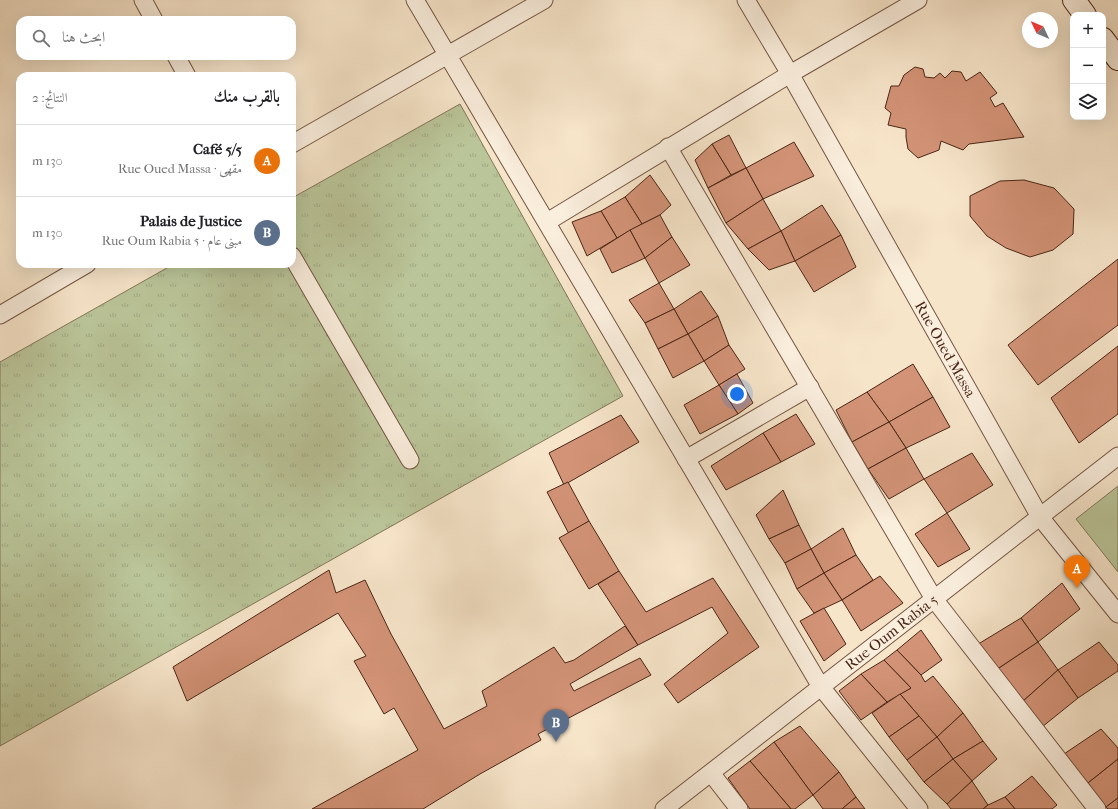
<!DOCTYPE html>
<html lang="ar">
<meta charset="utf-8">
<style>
:root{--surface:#fff;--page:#f6f6f6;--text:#202124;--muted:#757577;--line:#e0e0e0;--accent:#8f2418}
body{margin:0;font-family:"IM FELL French Canon",Amiri,serif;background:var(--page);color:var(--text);direction:rtl}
.controls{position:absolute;right:12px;top:12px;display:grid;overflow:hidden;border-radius:8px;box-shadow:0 4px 16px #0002}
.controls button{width:36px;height:36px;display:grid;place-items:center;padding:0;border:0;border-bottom:1px solid var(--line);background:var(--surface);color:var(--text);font:20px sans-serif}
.compass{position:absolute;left:1022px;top:12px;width:36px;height:36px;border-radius:50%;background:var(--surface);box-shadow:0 4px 16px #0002;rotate:314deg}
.you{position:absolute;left:737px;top:394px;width:14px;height:14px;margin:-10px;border:3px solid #fff;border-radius:50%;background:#1a73e8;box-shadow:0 0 0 6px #1a73e833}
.badge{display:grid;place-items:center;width:26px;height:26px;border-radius:50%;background:var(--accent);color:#fff;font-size:13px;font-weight:700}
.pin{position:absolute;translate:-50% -33px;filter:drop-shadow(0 1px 2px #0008)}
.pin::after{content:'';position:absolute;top:21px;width:14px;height:12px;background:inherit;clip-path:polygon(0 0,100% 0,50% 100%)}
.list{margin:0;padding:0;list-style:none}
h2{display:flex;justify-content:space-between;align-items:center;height:52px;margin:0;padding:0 16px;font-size:17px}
h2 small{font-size:13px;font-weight:400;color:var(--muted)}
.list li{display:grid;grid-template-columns:26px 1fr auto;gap:12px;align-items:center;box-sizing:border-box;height:72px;padding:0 16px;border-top:1px solid var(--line)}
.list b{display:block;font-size:15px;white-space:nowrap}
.list p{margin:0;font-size:13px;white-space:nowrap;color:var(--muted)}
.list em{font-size:13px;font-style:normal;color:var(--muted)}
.icon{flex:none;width:22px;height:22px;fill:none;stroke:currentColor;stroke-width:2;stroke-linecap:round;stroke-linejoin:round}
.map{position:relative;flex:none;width:1118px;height:809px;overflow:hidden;direction:ltr}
.search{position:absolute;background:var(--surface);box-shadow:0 4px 16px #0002;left:16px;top:16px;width:280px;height:44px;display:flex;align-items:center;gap:10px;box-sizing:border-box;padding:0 14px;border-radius:12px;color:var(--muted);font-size:15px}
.panel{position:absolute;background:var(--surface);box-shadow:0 4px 16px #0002;left:16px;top:72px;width:280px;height:196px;border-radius:12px;direction:rtl}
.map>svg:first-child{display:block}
.grass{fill:url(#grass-tufts);stroke:#827658}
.pitch{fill:#bac599;stroke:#827658}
.building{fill:#d39377;stroke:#4a2616}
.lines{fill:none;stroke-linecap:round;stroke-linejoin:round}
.street-casing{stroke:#755643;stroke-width:19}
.secondary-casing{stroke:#4a2616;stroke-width:24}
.street{stroke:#faeedd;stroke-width:17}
.secondary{stroke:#faeedd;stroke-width:22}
.labels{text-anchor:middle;stroke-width:3;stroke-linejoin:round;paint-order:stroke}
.street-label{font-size:15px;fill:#4a2616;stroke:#faeedd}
</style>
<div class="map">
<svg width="1118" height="809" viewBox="0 0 1118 809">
<defs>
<pattern id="grass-tufts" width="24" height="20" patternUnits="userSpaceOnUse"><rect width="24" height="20" fill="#bac599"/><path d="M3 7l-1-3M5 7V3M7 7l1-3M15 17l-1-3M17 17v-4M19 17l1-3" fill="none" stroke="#a1a983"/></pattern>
</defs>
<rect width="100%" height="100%" fill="#f7e5ca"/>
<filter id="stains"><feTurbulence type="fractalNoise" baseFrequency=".005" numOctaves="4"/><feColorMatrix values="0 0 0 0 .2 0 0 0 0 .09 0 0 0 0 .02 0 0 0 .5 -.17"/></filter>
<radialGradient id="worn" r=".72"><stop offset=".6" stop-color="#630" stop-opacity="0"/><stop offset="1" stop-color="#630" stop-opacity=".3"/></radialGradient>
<path class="grass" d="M460,104l163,292 -623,350v-384l174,-98h118v-66z"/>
<path class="pitch" d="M1118,486v86l-42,-53z"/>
<g class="building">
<path d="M915,67l8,2 2,8 9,1 6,-5 5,5 7,-7 9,1 5,9 14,-9 17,21 -7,5 5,9 8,-4 21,34 -55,7 -6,6 -22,-9 -2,9 -21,8 -10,-9 -2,-12v-8l-18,-4 3,-12 -6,-5 6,-22h8l5,-11z"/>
<path d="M729,135l17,33 -15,7 -19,-31z"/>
<path d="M794,142l20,34 -51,23 -17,-31z"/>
<path d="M712,144l19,31 -23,13 -13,-28z"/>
<path d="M746,168l17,31 -37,24 -18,-35z"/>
<path d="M650,175l21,30 -11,10 -18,9 -17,-27z"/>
<path d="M1024,180l30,8 20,21 -1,25 -20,16 -23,7 -24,-9 -19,-12 -17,-20v-20l30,-15z"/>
<path d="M625,197l17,27 -25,14 -16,-27z"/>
<path d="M763,199l18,32 -33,18 -22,-26z"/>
<path d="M822,205l19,30 -46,26 -14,-30z"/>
<path d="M601,211l16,27 -30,18 -15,-34z"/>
<path d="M660,215l12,22 -27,21 -15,-28z"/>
<path d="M630,230l15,28 -33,15 -12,-24z"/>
<path d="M781,231l14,30 -26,9 -21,-21z"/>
<path d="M841,235l15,32 -42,25 -19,-31z"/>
<path d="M672,237l18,28 -31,18 -14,-25z"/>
<path d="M1118,259v66l-80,60 -30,-40z"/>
<path d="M659,283l15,26 -29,14 -16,-23z"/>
<path d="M701,291l17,25 -30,18 -14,-25z"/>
<path d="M674,309l14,25 -30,15 -13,-26z"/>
<path d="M718,316l11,29 -25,16 -16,-27z"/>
<path d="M688,334l16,27 -31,17 -15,-29z"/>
<path d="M729,345l16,24 -26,16 -15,-24z"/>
<path d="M1118,346v68l-39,29 -28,-45z"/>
<path d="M913,364l20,33 -44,25 -22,-30z"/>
<path d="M737,374l16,29 -15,11 -19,-29z"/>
<path d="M719,385l19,29 -38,20 -16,-29z"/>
<path d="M867,392l22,30 -37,20 -16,-32z"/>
<path d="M933,397l17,30 -44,21 -17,-26z"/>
<path d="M796,414l19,30 -34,18 -18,-29z"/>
<path d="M621,415l18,27 -75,43 -15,-32z"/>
<path d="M889,422l17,26 -38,21 -16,-27z"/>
<path d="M763,433l18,29 -55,28 -15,-24z"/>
<path d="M906,448l18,31 -35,20 -21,-30z"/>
<path d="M972,453l21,32 -46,28 -23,-34z"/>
<path d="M568,482l21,39 -20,13 -22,-42z"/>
<path d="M783,490l16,35 -30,14 -13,-24z"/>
<path d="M947,513l23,36 -32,18 -23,-33z"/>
<path d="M589,521l30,50 -30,18 -30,-51z"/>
<path d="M799,525l12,24 -26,14 -16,-24z"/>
<path d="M843,528l13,27 -32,18 -13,-24z"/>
<path d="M811,549l13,24 -27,16 -12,-26z"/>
<path d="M856,555l17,25 -31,20 -18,-27z"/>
<path d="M329,570l7,23 29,-13 26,54 53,95 43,-23 -5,-15 72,-44 11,16 9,-3 51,-34 13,19 -68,39 4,7 66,-33 11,17 -113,59 3,6 -61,34 -57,35h-111l106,-59 -24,-42 -10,6 -30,-53 12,-5 -28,-43 -151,88 -14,-34z"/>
<path d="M619,571l27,41 67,-34 46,69 -81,56 -14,-19 64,-51 -16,-26 -74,38 -40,-61z"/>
<path d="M824,573l18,27 -28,13 -17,-24z"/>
<path d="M880,576l23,27 -42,28 -19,-31z"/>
<path d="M1062,583l18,26 -42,33 -17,-24z"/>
<path d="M824,608l22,36 -22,17 -24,-40z"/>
<path d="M1021,618l17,24 -42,28 -21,-24z"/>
<path d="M921,630l21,30 -21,15 -24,-25z"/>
<path d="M1038,642l20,28 -36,32 -26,-32z"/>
<path d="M1099,642l19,23v6l-40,27 -20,-28z"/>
<path d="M897,650l24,25 4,7 8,-6 30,37 -26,24 -37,-43 11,-6 -27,-28z"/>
<path d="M884,660l27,28 -24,14 -26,-28z"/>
<path d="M1058,670l20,28 -36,29 -20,-25z"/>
<path d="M861,674l26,28 -26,18 -22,-29z"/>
<path d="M900,694l19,22 -30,21 -17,-24z"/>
<path d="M963,713l20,28 -30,18 -16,-22z"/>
<path d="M919,716l18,21 -30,23 -18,-23z"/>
<path d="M800,726l39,46 -26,23 -39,-53z"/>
<path d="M1101,729l17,19v11l-30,24 -24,-29z"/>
<path d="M937,737l16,22 -29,23 -17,-22z"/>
<path d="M983,741l14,18 -25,22 -19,-22z"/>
<path d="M774,742l39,53 -18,14h-4l-41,-48z"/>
<path d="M953,759l19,22 -25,23 -23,-22z"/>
<path d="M1118,759v39l-12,9 -18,-24z"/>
<path d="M750,761l41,48h-41l-22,-31z"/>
<path d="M839,772l17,25 -14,12h-19l-10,-14z"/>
<path d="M1032,776l25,29 -5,4h-37l-10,-12z"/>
<path d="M972,781l16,24 -5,4h-32l-4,-5z"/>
<path d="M856,797l9,12h-23z"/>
<path d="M1005,797l10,12h-32l5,-4z"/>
<path d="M1118,798v11h-10l-2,-2z"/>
</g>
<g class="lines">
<g class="street-casing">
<g id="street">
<path d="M143,0l11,20"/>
<path d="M415,0l406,687 98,122"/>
<path id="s1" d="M746,0l44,74 250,443 78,97"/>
<path d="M176,56l11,20"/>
<path d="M292,144l252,-144"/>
<path d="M668,147l266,452 163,210"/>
<path d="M547,222l243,-148 128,-74"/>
<path d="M292,256l118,204"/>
<path d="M0,315l87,-51"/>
<path d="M686,459l124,-72"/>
<path d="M711,773l28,36"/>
<path id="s2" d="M664,809l454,-353"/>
</g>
</g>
<g class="secondary-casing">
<g id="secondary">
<path d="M1074,0l11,15"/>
<path d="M1103,39l15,20"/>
</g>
</g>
<use href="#street" class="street"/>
<use href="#secondary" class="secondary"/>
</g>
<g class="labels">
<g class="street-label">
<text dy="5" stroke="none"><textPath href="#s1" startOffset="402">Rue Oued Massa</textPath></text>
<text dy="5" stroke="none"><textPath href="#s2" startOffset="288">Rue Oum Rabia 5</textPath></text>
</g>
</g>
<rect width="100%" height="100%" filter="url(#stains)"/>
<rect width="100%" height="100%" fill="url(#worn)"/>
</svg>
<div class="controls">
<button>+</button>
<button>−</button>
<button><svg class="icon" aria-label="layers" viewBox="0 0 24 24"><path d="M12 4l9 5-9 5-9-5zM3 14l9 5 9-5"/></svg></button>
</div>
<svg class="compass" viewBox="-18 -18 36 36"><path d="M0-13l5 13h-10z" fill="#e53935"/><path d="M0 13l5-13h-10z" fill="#757577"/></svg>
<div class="you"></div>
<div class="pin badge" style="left:1077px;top:588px;background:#e8710a">A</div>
<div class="pin badge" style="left:556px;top:742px;background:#5c6f8a">B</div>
<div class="search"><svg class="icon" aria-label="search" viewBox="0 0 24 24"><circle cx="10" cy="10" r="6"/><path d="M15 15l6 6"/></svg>ابحث هنا</div>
<section class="panel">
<h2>بالقرب منك<small>النتائج: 2</small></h2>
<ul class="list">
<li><span class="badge" style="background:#e8710a">A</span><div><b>Café 5/5</b><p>مقهى · Rue Oued Massa</p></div><em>130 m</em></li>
<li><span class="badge" style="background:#5c6f8a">B</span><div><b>Palais de Justice</b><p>مبنى عام · Rue Oum Rabia 5</p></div><em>130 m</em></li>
</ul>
</section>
</div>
